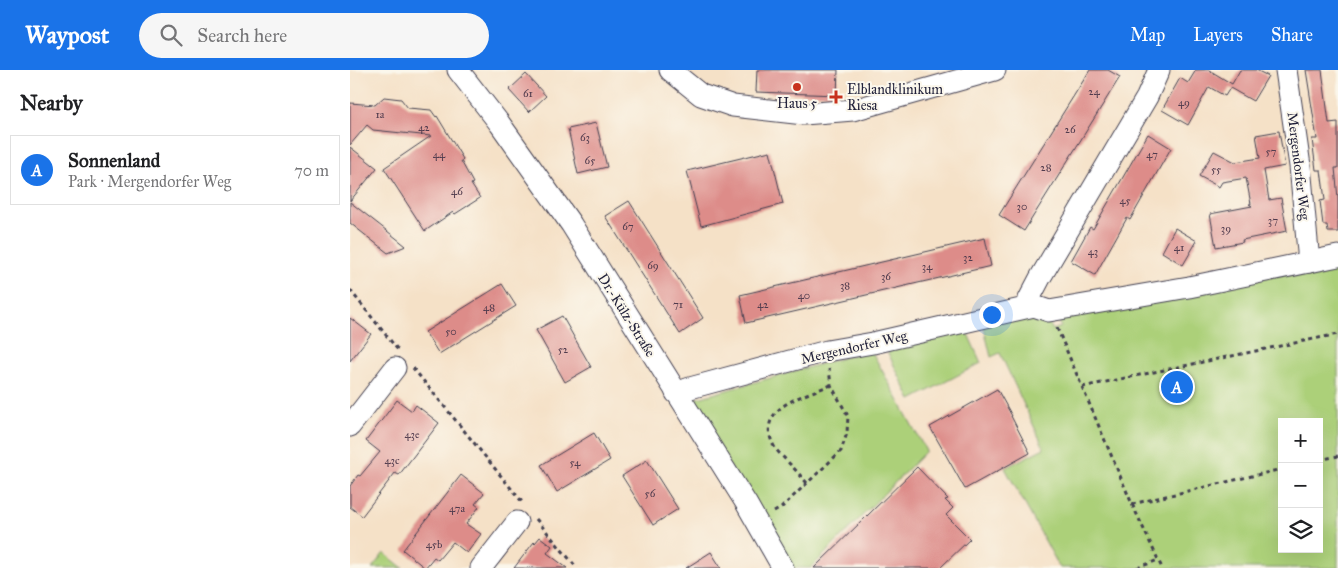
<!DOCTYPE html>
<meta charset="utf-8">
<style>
:root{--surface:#fff;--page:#f6f6f6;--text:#202124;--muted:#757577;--line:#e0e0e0;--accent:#1a73e8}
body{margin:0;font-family:"IM FELL Great Primer",serif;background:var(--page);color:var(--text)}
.controls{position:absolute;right:15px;bottom:15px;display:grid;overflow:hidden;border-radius:0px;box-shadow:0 5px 20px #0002}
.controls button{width:45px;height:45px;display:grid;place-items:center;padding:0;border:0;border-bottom:1px solid var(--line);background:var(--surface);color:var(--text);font:25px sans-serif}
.you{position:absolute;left:641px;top:244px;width:18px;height:18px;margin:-12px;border:4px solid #fff;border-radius:50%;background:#1a73e8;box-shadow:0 0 0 8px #1a73e833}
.badge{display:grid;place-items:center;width:32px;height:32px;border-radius:50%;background:var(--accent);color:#fff;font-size:16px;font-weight:700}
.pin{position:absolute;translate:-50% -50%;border:2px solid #fff;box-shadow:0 1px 5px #0006}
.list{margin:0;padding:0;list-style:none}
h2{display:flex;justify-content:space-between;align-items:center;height:65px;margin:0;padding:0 20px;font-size:21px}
h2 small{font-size:16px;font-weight:400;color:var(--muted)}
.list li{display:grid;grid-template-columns:32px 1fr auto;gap:15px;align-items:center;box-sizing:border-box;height:70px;margin:0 10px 10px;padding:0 10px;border:1px solid var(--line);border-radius:0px}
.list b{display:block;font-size:19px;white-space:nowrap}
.list p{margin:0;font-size:16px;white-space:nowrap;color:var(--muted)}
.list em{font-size:16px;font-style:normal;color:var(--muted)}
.icon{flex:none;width:28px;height:28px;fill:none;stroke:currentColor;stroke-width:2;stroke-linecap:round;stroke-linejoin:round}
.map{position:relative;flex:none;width:988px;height:498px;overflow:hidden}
header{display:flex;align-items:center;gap:30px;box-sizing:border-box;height:70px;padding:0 25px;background:var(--accent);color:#fff}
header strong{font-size:24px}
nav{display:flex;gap:28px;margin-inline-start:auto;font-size:18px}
.search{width:350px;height:45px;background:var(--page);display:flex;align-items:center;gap:12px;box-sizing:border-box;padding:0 18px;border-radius:28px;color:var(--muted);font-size:19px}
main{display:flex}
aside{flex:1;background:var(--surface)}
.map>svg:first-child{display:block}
.green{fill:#acd079;stroke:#67795a;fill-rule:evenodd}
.building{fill:#dd8c89}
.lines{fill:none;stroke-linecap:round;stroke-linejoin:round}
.minor-casing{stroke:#423f50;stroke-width:23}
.path{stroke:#423f50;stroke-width:3;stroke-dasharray:4 4;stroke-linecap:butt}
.minor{stroke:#fff;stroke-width:21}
.poi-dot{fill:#c8321e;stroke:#fbf7ec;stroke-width:2}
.labels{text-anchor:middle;stroke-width:4;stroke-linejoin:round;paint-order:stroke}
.number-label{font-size:11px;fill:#513c4e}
.poi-label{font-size:14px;fill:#22223b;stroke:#fbf7ec;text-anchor:start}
.street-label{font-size:14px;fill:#22223b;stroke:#fbf7ec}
</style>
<header>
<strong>Waypost</strong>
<div class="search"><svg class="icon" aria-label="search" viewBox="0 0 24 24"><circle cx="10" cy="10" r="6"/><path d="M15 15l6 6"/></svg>Search here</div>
<nav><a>Map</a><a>Layers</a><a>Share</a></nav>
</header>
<main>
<aside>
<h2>Nearby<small></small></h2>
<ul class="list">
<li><span class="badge">A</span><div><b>Sonnenland</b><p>Park · Mergendorfer Weg</p></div><em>70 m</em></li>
</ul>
</aside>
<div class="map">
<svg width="988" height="498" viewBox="0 0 988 498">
<rect width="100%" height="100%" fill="#fbf7ec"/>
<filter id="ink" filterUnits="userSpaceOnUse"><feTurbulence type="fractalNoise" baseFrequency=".02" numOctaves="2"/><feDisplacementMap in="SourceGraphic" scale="10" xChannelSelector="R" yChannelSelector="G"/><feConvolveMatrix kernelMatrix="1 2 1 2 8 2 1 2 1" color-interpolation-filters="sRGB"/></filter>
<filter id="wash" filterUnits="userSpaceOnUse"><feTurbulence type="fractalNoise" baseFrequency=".0096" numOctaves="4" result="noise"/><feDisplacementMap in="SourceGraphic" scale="20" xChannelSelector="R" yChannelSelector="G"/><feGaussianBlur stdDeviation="1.12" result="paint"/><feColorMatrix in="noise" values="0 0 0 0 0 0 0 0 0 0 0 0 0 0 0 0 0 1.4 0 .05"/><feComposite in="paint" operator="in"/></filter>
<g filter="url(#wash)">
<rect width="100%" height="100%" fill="#f5e1c7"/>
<g class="green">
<path d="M988,193v305h-278l-55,-100 39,-20 -44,-95 -9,4 -8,-33 42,-9 21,3 7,12 8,-3 -3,-9zM932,352h37v127h-37z"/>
<path d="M610,260l8,4 13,29 -70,37 -23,-47 4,-8z"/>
<path d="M521,280l55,101 -115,117h-22l-98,-168z"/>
<path d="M34,483l19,15h-31z"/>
</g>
<g id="blocks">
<g class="building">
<path d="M407,0h81l-1,25 -81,-3z"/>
<path d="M740,0h18l12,7 -96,154 -25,-16z"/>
<path d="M846,0h13l23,14 8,-14h16l12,6 -15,25 -23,-13 -5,8 -16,-9 -21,38 -26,-15 18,-32 8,5z"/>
<path d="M956,0h16l7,53 9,-1v46h-3l3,30v34h-10l-1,-7h-4l-3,-24 5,-1 -4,-30h-5l-4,-31h5z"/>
<path d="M176,4l20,22 -17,16 -20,-22z"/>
<path d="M34,27l17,2 7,9 23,2 5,7 1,-1 26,43 -2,2 12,22 -2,1 9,14 -25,16 -2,-2 -28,19 -41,-63 47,-32 -58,-6 -6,-5 -17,20v-42l25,2z"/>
<path d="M246,53l11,44 -29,7 -10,-45z"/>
<path d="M929,61l6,35 -21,4 5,30 12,-2 6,33 -45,9 1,2 -27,5 -6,-33 42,-8 -3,-2h2l-5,-26 -24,4 -3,5 -20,-11 15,-25 21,11 25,-4 -4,-23z"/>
<path d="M798,64l23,14 -41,72 -3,-2 -32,57 -24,-14 19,-34 3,2z"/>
<path d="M0,77l27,21 -27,33z"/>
<path d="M420,81l13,53 -82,22 -14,-55z"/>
<path d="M279,131l74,117 -23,16 -75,-118z"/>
<path d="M0,132l46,36 10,8 -18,7 -38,-30z"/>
<path d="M825,158l22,13 -14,24 -21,-13z"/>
<path d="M635,168l6,28 -245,57 -6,-28z"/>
<path d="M152,214l14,22 -77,48 -14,-22z"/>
<path d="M212,246l29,51 -26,15 -29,-52z"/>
<path d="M0,248l21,16 -21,27z"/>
<path d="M647,319l15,27h-1l19,37 -65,36 -35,-62z"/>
<path d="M47,330l15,11 4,-6 23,18 -40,52 -4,-2 -33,43 -12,-9v-21l8,-11 2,1 20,-24 -14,-11z"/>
<path d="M244,363l16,27 -53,32 -16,-27z"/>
<path d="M297,390l31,49 -25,16 -31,-49z"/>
<path d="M567,397l31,32 -3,1 8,8 -7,7 24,24 -30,29h-126z"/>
<path d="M111,405l23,18 -9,11 4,3 -13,17 15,10 -14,19 -14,-11 -15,18 -4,-3 -9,11 -22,-18z"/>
<path d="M190,467l12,9 -5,7 20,15h-53l20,-26 1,1z"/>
<path d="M361,482l10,16h-35z"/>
</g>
</g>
</g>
<g filter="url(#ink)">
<use href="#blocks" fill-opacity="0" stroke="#423f50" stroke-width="1"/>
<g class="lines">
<g class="minor-casing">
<g id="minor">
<path d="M108,0l42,54 71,100 175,279 37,65"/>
<path d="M320,0l31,25 32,11 71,8 49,-4 142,-40"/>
<path d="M936,0l14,96 9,96"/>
<path d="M684,236l-5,-7 11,-21 107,-181 12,-27"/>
<path d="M326,323l14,-5 137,-37 46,-8 161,-37 15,5 140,-24 149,-31"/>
<path d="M0,356l45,-58"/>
<path d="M131,498l36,-46"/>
</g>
</g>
<g class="path">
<path d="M0,220l48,60"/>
<path d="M707,258l75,176 30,64"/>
<path d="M63,298l110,135"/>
<path d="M732,317l256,-53"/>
<path d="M969,390l19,-4"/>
<path d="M457,413c-7,-8 -14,-16 -21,-23 -4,-4 -8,-8 -11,-12 -23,-40 28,-52 56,-63"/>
<path d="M782,434l150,-35"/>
<path d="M424,442l7,-4 60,-57 6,-18 1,-17 -17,-31 -2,-16"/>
<path d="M186,449l41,49"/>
<path d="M787,498l21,-8"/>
</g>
<use href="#minor" class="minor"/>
</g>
</g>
<g class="poi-dot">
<circle cx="447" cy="17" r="5"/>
<path d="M483.5 19.5h5v5h5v5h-5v5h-5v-5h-5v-5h5z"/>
</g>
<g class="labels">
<g class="number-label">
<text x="744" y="25">24</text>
<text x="178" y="27">61</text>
<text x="834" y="36">49</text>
<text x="30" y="48">1a</text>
<text x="74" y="61">42</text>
<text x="720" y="63">26</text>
<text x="235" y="71">63</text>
<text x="921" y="85">57</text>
<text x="89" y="88">44</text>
<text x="802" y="88">47</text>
<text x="240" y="94">65</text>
<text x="696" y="101">28</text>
<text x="866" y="103">55</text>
<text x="107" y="125">46</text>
<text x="775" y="134">45</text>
<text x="672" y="140">30</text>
<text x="923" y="154">37</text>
<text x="278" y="160">67</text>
<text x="876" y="162">39</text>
<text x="829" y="181">41</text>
<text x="743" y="185">43</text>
<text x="618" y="191">32</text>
<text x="303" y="199">69</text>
<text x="577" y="200">34</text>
<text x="536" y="210">36</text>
<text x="495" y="219">38</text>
<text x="454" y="229">40</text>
<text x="328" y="238">71</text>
<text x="413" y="238">42</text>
<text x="139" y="241">48</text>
<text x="101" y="265">50</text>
<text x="213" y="283">52</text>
<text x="62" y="368">43e</text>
<text x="42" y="394">43c</text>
<text x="225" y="396">54</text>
<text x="300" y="427">56</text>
<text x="107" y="442">47a</text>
<text x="84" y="478">45b</text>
</g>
<g class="poi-label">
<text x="497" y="24">Elblandklinikum<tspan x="497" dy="16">Riesa</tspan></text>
<text x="447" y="38" text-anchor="middle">Haus 5</text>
</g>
<g class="street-label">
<text transform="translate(949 96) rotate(83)" y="5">Mergendorfer Weg</text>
<text transform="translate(277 245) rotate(58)" y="5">Dr.-Külz-Straße</text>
<text transform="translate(504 277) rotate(-13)" y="5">Mergendorfer Weg</text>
</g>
</g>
</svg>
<div class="controls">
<button>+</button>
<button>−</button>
<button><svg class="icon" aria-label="layers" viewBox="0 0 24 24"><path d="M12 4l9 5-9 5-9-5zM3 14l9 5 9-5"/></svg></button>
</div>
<div class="you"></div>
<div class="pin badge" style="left:827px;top:317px">A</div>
</div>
</main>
